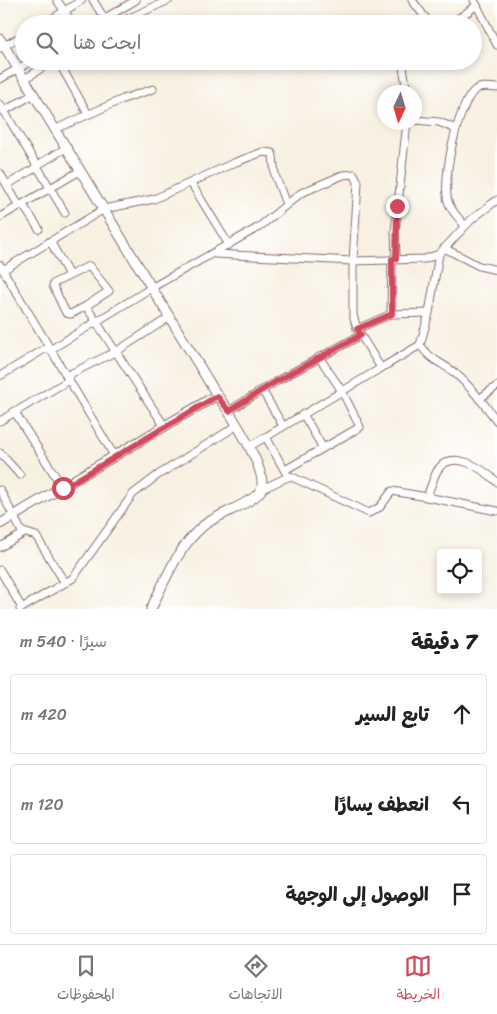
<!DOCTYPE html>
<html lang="ar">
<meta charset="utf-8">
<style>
:root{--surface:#fff;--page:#f2f2f2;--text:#222;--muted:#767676;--line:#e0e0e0;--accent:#d1495b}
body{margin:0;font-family:Sriracha,"Playpen Sans Arabic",sans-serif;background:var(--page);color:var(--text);direction:rtl}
.controls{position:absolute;right:15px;bottom:15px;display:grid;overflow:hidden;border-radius:5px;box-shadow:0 2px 8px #0003}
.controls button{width:45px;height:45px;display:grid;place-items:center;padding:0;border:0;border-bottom:1px solid var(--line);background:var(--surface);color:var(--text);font:25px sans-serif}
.compass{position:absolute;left:377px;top:85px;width:45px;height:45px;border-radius:50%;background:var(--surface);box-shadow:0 2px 8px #0003;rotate:184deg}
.stop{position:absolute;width:15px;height:15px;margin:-11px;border:4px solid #d1495b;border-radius:50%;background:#fff}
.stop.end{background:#d1495b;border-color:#fff;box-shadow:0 1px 5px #0008}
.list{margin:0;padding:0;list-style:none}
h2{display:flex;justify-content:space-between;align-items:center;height:65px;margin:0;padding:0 20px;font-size:21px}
h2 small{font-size:16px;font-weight:400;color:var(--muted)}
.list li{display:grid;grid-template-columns:32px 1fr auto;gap:15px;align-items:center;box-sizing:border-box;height:80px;margin:0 10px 10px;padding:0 10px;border:1px solid var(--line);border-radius:5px}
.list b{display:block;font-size:19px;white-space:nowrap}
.list em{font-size:16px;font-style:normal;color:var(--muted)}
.icon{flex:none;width:28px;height:28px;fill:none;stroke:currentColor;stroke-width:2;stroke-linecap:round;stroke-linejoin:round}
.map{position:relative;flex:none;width:497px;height:609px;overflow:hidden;direction:ltr}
.search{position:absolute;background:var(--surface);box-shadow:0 2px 8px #0003;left:15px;right:15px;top:15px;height:55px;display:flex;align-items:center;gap:12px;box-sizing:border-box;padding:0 18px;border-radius:28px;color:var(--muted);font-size:19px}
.sheet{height:335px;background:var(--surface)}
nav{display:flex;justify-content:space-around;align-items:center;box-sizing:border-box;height:70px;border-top:1px solid var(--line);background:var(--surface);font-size:14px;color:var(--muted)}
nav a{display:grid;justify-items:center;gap:2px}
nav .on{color:var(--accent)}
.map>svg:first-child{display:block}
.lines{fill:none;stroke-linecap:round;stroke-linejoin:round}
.minor-casing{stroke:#87686b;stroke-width:9}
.tertiary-casing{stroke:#87686b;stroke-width:11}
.minor{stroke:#fff;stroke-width:7}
.tertiary{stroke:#fff;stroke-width:9}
.route{stroke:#d1495b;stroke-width:6}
</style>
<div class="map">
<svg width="497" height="609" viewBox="0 0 497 609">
<rect width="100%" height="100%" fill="#fff"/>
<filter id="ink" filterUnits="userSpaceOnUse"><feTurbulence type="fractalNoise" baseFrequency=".02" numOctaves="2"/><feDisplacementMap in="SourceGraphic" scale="10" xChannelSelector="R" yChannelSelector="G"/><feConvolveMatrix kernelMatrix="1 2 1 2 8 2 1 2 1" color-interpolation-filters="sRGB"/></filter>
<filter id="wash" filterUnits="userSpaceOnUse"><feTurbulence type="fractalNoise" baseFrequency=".0096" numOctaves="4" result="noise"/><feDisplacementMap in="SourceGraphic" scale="20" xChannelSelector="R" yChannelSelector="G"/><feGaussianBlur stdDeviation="1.12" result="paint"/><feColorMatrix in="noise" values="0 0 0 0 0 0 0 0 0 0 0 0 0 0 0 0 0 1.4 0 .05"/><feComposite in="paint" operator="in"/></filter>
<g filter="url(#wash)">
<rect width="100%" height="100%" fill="#f8f1e2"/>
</g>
<g filter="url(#ink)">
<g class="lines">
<g class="minor-casing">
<g id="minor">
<path d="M57,0l16,24"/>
<path d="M93,0l11,18"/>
<path d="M412,0l18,24"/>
<path d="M474,0l23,45"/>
<path d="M44,24l38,-24"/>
<path d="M95,24l41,-24"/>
<path d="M116,24l53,-24"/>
<path d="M451,24l26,-19"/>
<path d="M0,48l24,-13"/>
<path d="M58,61l30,53"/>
<path d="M402,61l5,31"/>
<path d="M0,79l31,-18"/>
<path d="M25,79l27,-18"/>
<path d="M0,104l65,109"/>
<path d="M4,111l30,-17"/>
<path d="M414,120l25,2 17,7"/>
<path d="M56,129l67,-30 30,-10"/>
<path d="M36,166l30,-18"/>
<path d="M0,173l19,33"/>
<path d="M191,183l38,62"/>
<path d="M7,185l30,-18"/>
<path d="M23,205l16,24"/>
<path d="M0,217l80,-46"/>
<path d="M465,226c-5,-7 -13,-14 -16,-22 -9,-19 9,-101 26,-114 6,-5 15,-2 22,-2"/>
<path d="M50,241l19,34"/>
<path d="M444,248l35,18 18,4"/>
<path d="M215,254l138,7 72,-2 14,-5 33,-35 25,-19"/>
<path d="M396,259l-1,-28 12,-109"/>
<path d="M0,265l115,192"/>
<path d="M3,270l101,-61 50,-10 82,-37 27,-10 9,1 1,3 2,19 11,29"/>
<path d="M86,306l-15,8 -5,-1 -13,-27 1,-3 35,-17 20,25 -23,15 79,121"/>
<path d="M391,314l1,-55"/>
<path d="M357,329l34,-15 38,-1"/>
<path d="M420,345c12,17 22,17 36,29 15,13 29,31 41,47"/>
<path d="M50,350l101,-62 108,-61 42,-34 42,-18 11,-1 4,8 -5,79v54l4,14 24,39 -132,79"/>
<path d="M381,368l39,-23 9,-32 10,-59"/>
<path d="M0,376l48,-29"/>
<path d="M66,376l51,-25 53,-34"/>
<path d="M262,390l21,36"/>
<path d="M479,399l18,-13"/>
<path d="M14,411l49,77"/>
<path d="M229,411l46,-29 86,-47"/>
<path d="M303,414l20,34"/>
<path d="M0,421l69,-41"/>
<path d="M266,437l20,36"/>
<path d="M0,453l20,22"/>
<path d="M285,470l75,-43 -18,-36 -23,-34"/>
<path d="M262,489l28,-13 79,37 11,-6 12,-16 35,6c3,-8 6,-18 10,-26 15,-24 46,-2 60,11"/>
<path d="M0,490l23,44 -23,13"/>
<path d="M427,497l70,14"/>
<path d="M23,532l13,4 29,47"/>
<path d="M0,570l22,38"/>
<path d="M20,609l53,-31 60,-84 25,-19 80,-50"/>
</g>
</g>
<g class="tertiary-casing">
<g id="tertiary">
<path d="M0,39l217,356 -217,129"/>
<path d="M151,609c14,-29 27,-62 52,-83 12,-11 53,-24 58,-36 8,-19 -32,-79 -44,-95"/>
</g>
</g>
<use href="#minor" class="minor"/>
<use href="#tertiary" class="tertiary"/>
</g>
</g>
<g class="lines" filter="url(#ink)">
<path class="route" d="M63,488l154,-92 12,15 46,-29 86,-47 -4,-6 35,-15v-55h4l1,-53"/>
</g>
</svg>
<div class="controls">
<button><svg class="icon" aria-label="locate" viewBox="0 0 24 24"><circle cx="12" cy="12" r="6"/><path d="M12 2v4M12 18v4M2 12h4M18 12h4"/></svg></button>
</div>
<svg class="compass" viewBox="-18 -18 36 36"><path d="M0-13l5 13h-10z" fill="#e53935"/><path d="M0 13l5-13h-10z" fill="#767676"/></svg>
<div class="stop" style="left:63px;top:488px"></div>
<div class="stop end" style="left:397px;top:206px"></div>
<div class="search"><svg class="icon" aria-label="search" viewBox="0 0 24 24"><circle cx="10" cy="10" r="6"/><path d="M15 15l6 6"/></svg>ابحث هنا</div>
</div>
<section class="sheet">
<h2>7 دقيقة<small>سيرًا · 540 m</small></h2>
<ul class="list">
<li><svg class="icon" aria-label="ahead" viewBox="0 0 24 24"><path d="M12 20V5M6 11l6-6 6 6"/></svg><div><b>تابع السير</b></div><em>420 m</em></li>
<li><svg class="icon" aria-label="left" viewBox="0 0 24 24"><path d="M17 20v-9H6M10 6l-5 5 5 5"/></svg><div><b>انعطف يسارًا</b></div><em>120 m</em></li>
<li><svg class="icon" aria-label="arrive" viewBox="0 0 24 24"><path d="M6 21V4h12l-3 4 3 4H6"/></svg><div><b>الوصول إلى الوجهة</b></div></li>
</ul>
</section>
<nav>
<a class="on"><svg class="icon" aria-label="map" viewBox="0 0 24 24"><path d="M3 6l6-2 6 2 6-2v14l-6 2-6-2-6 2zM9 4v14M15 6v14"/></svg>الخريطة</a>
<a><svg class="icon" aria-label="directions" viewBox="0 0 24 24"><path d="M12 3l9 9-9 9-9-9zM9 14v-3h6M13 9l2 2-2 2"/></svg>الاتجاهات</a>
<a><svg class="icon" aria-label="saved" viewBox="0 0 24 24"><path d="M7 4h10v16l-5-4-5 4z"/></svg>المحفوظات</a>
</nav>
